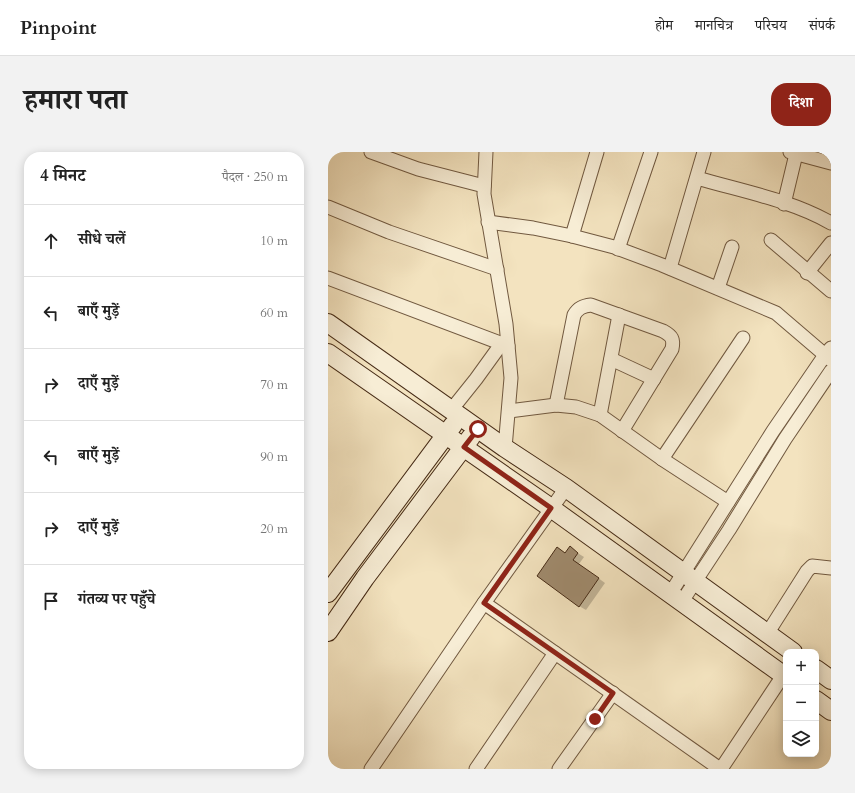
<!DOCTYPE html>
<html lang="hi">
<meta charset="utf-8">
<style>
:root{--surface:#fff;--page:#f2f2f2;--text:#222;--muted:#767676;--line:#e0e0e0;--accent:#8f2418}
body{margin:0;font-family:Cardo,"Noto Serif Devanagari",serif;background:var(--page);color:var(--text)}
.controls{position:absolute;right:12px;bottom:12px;display:grid;overflow:hidden;border-radius:8px;box-shadow:0 2px 10px #0003}
.controls button{width:36px;height:36px;display:grid;place-items:center;padding:0;border:0;border-bottom:1px solid var(--line);background:var(--surface);color:var(--text);font:20px sans-serif}
.stop{position:absolute;width:12px;height:12px;margin:-9px;border:3px solid #8f2418;border-radius:50%;background:#fff}
.stop.end{background:#8f2418;border-color:#fff;box-shadow:0 1px 4px #0008}
.list{margin:0;padding:0;list-style:none}
h2{display:flex;justify-content:space-between;align-items:center;height:52px;margin:0;padding:0 16px;font-size:17px}
h2 small{font-size:13px;font-weight:400;color:var(--muted)}
.list li{display:grid;grid-template-columns:26px 1fr auto;gap:12px;align-items:center;box-sizing:border-box;height:72px;padding:0 16px;border-top:1px solid var(--line)}
.list b{display:block;font-size:15px;white-space:nowrap}
.list em{font-size:13px;font-style:normal;color:var(--muted)}
.icon{flex:none;width:22px;height:22px;fill:none;stroke:currentColor;stroke-width:2;stroke-linecap:round;stroke-linejoin:round}
.map{position:relative;flex:none;width:503px;height:617px;overflow:hidden;border-radius:16px}
header{display:flex;align-items:center;gap:24px;box-sizing:border-box;height:56px;padding:0 20px;background:var(--surface);border-bottom:1px solid var(--line)}
header strong{font-size:19px}
nav{display:flex;gap:22px;margin-inline-start:auto;font-size:14px}
.intro{display:flex;align-items:center;justify-content:space-between;box-sizing:border-box;height:96px;padding:0 24px}
h1{margin:0;font-size:28px}
.button{padding:10px 18px;border-radius:16px;background:var(--accent);color:#fff;font-size:14px;font-weight:700}
main{display:flex;gap:24px;padding:0 24px}
aside{flex:1;background:var(--surface);border-radius:16px;box-shadow:0 2px 10px #0003}
.map>svg:first-child{display:block}
.shadow{fill:#0003}
.building{fill:#a08b6e;stroke:#462b16}
.lines{fill:none;stroke-linecap:round;stroke-linejoin:round}
.street-casing{stroke:#715940;stroke-width:15}
.secondary-casing{stroke:#462b16;stroke-width:20}
.street{stroke:#f7edd5;stroke-width:13}
.secondary{stroke:#f7edd5;stroke-width:18}
.route{stroke:#8f2418;stroke-width:5}
</style>
<header>
<strong>Pinpoint</strong>
<nav><a>होम</a><a>मानचित्र</a><a>परिचय</a><a>संपर्क</a></nav>
</header>
<div class="intro"><h1>हमारा पता</h1><a class="button">दिशा</a></div>
<main>
<aside>
<h2>4 मिनट<small>पैदल · 250 m</small></h2>
<ul class="list">
<li><svg class="icon" aria-label="ahead" viewBox="0 0 24 24"><path d="M12 20V5M6 11l6-6 6 6"/></svg><div><b>सीधे चलें</b></div><em>10 m</em></li>
<li><svg class="icon" aria-label="left" viewBox="0 0 24 24"><path d="M17 20v-9H6M10 6l-5 5 5 5"/></svg><div><b>बाएँ मुड़ें</b></div><em>60 m</em></li>
<li><svg class="icon" aria-label="right" viewBox="0 0 24 24"><path d="M7 20v-9h11M14 6l5 5-5 5"/></svg><div><b>दाएँ मुड़ें</b></div><em>70 m</em></li>
<li><svg class="icon" aria-label="left" viewBox="0 0 24 24"><path d="M17 20v-9H6M10 6l-5 5 5 5"/></svg><div><b>बाएँ मुड़ें</b></div><em>90 m</em></li>
<li><svg class="icon" aria-label="right" viewBox="0 0 24 24"><path d="M7 20v-9h11M14 6l5 5-5 5"/></svg><div><b>दाएँ मुड़ें</b></div><em>20 m</em></li>
<li><svg class="icon" aria-label="arrive" viewBox="0 0 24 24"><path d="M6 21V4h12l-3 4 3 4H6"/></svg><div><b>गंतव्य पर पहुँचे</b></div></li>
</ul>
</aside>
<div class="map">
<svg width="503" height="617" viewBox="0 0 503 617">
<rect width="100%" height="100%" fill="#f3e3bf"/>
<filter id="stains"><feTurbulence type="fractalNoise" baseFrequency=".005" numOctaves="4"/><feColorMatrix values="0 0 0 0 .2 0 0 0 0 .09 0 0 0 0 .02 0 0 0 .5 -.17"/></filter>
<radialGradient id="worn" r=".72"><stop offset=".6" stop-color="#630" stop-opacity="0"/><stop offset="1" stop-color="#630" stop-opacity=".3"/></radialGradient>
<path class="shadow" d="M248,400l8,5 -5,7 26,19 -19,27 -7,-4 -13,-52z"/>
<path class="building" d="M242,394l8,7 -5,7 26,18 -20,29 -42,-31 20,-29 8,6z"/>
<g class="lines">
<g class="street-casing">
<g id="street">
<path d="M43,0l47,17 66,17"/>
<path d="M158,0l-2,42 22,130 5,54 -6,70"/>
<path d="M462,0l41,11"/>
<path d="M369,26c44,13 94,22 134,45"/>
<path d="M456,52l12,-50"/>
<path d="M0,55l61,25 108,37"/>
<path d="M160,70l45,6 39,8 42,11 48,18 114,48 55,47"/>
<path d="M244,84l25,-84"/>
<path d="M443,88l60,51"/>
<path d="M290,97l33,-97"/>
<path d="M342,116l34,-116"/>
<path d="M479,121l24,-30"/>
<path d="M0,126l180,68"/>
<path d="M390,136l14,-41"/>
<path d="M283,207l43,20"/>
<path d="M228,253l18,-90c4,-7 9,-9 17,-10l72,26c9,5 11,8 9,18l-50,82"/>
<path d="M124,257l24,-30 26,-36"/>
<path d="M181,259l47,-6 20,2 24,8 62,44 66,43"/>
<path d="M272,263l19,-100"/>
<path d="M334,307l81,-121"/>
<path d="M342,442l103,-163 52,-76 6,-7"/>
<path d="M156,451l236,166"/>
<path d="M353,451l48,-73 56,-91 46,-68"/>
<path d="M439,482l40,-63 5,-5 19,2"/>
<path d="M43,617l113,-166 82,-115"/>
<path d="M148,617l79,-116"/>
<path d="M231,617l54,-76"/>
<path d="M393,617l65,-98"/>
</g>
</g>
<g class="secondary-casing">
<g id="secondary">
<path d="M0,171l177,125 61,40 227,164"/>
<path d="M0,201l223,155 235,169"/>
<path d="M0,441l125,-168"/>
<path d="M0,480l37,-54 106,-141"/>
<path d="M488,517l15,11"/>
<path d="M488,548l15,11"/>
</g>
</g>
<use href="#street" class="street"/>
<use href="#secondary" class="secondary"/>
</g>
<g class="lines">
<path class="route" d="M150,277l-14,18 87,61 -67,95 129,90 -18,26"/>
</g>
<rect width="100%" height="100%" filter="url(#stains)"/>
<rect width="100%" height="100%" fill="url(#worn)"/>
</svg>
<div class="controls">
<button>+</button>
<button>−</button>
<button><svg class="icon" aria-label="layers" viewBox="0 0 24 24"><path d="M12 4l9 5-9 5-9-5zM3 14l9 5 9-5"/></svg></button>
</div>
<div class="stop" style="left:150px;top:277px"></div>
<div class="stop end" style="left:267px;top:567px"></div>
</div>
</main>
